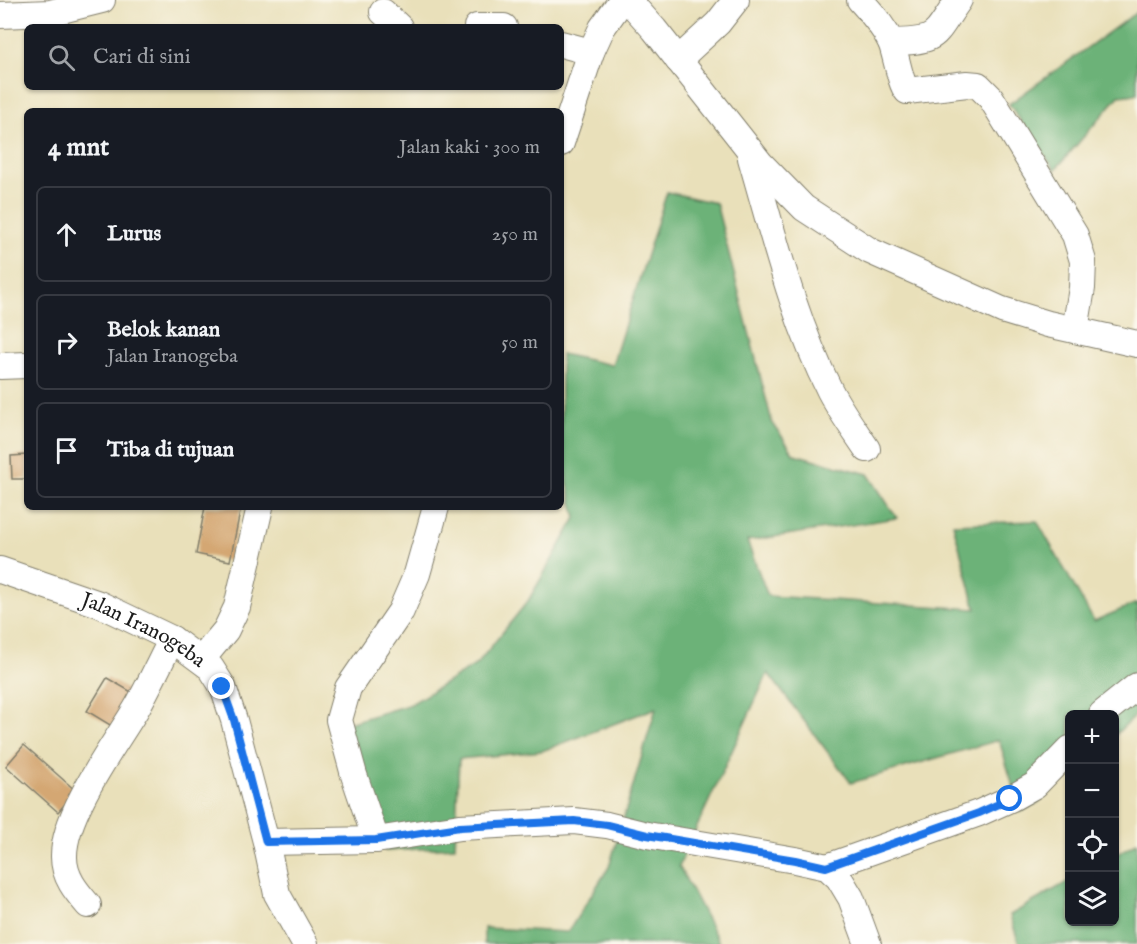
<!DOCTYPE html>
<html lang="id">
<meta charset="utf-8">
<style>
:root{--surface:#171b24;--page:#20242c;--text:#f1f3f6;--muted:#9ea1a6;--line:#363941}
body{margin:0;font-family:"IM FELL English",serif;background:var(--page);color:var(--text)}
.controls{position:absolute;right:18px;bottom:18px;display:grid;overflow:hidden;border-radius:9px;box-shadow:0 2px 4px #0004}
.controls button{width:54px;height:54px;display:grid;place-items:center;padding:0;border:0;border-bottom:2px solid var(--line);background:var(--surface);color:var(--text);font:30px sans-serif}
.stop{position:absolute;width:18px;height:18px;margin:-14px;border:4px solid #1a73e8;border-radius:50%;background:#fff}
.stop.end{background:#1a73e8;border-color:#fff;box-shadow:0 2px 6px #0008}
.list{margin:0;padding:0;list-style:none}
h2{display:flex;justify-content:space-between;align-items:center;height:78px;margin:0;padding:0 24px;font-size:26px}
h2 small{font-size:20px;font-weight:400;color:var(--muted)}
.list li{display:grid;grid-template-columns:39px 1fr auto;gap:18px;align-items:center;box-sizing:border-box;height:96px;margin:0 12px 12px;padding:0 12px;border:2px solid var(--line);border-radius:9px}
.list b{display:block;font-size:22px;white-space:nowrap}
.list p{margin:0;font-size:20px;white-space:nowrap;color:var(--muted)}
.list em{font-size:20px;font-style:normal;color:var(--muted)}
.icon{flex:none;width:33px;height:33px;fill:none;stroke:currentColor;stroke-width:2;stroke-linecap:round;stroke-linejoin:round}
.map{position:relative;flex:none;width:1137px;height:944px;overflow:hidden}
.search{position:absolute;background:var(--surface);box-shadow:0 2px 4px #0004;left:24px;top:24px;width:540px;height:66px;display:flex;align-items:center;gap:15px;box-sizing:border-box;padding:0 21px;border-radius:9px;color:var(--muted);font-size:22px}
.panel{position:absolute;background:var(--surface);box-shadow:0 2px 4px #0004;left:24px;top:108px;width:540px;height:402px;border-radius:9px}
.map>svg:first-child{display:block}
.forest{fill:#6cb278;stroke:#44674a;stroke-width:1.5}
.building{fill:#d4a773}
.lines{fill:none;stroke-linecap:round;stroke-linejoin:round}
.minor-casing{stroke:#827e6b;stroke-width:28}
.minor{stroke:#fff;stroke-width:26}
.route{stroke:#1a73e8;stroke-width:8}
.labels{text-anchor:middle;stroke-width:6;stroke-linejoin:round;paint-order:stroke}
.street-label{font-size:21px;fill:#1c1c1c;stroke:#fbf7ec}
</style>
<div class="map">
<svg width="1137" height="944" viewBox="0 0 1137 944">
<rect width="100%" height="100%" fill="#fbf7ec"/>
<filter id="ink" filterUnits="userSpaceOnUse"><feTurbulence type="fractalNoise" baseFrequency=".0167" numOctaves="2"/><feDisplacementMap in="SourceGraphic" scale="12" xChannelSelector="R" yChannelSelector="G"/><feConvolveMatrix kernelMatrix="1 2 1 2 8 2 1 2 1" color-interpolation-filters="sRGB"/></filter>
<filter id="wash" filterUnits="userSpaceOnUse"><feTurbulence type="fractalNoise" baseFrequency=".008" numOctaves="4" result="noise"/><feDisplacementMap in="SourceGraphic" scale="24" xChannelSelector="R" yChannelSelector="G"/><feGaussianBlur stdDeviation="1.35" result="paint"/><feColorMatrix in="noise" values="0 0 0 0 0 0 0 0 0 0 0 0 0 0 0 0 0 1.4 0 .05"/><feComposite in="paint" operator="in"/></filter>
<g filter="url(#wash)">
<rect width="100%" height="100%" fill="#e9e0ba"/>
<g class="forest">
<path d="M1137,12v82l-18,2 -64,74 -46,-66z"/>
<path d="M667,192l49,11 56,219 22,32 74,20 29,44 -150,23 21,55 208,13 -23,-85 84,-3 57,100 43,-18v111l-22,21 -1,-21h-44l-1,60 -32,29 -16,9 -22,-72 -148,43 -83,-110 -89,193 41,78h-236v-16l84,4 41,-65 47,-159 -114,43 -83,8 -4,88 -70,4 -43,-126 69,-21 66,-40 51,-63 48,-83 -15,-61v-103l51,11z"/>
<path d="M1137,842v102h-118l-9,-29 59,-34 1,41h44l1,-67z"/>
</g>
<g id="blocks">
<g class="building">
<path d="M27,455v24h-15l-1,-23z"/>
<path d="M205,507h36l-11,54 -34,-7z"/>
<path d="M107,678l28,16 -20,34 -28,-17z"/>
<path d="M24,745l52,46 -18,21 -52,-46z"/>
</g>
</g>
</g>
<g filter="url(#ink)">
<use href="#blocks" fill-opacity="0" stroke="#827e6b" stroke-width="1.5"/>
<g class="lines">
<g class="minor-casing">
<g id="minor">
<path d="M628,0l26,29 106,134 44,45 66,43 132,59 46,14 89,20"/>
<path d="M860,0c12,13 23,26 31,42 5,12 9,41 16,49l60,-7 11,1 13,13 84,137 8,26 -1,27 -7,42"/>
<path d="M383,12l16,15"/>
<path d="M0,15l50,-2 52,-13"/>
<path d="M477,27h27"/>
<path d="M891,42c50,-1 41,-5 68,-42"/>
<path d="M561,44l30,8"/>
<path d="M678,60l40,-37 18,-23"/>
<path d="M561,143l30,-91 11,-24 20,-28"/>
<path d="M751,158c23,79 42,160 79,233 11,21 25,40 37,58"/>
<path d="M0,366l27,-1"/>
<path id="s1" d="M0,570l99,34 73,35 39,29 12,19 11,33 32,122 11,52 28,50"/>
<path d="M202,659l24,-29 11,-23 23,-100"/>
<path d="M1102,714l35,-28"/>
<path d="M376,840l-22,-65 -15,-55 9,-32 53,-77 16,-37 19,-67"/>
<path d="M266,842l110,-2 84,-13 114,-6 33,4 40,10 148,25 32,7 12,11 12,20 17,46"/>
<path d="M827,867l152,-54 31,-14 25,-14 35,-36"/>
<path d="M88,905c-12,-14 -24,-28 -24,-48 -1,-43 50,-111 72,-148 13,-23 24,-47 36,-70"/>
</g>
</g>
<use href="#minor" class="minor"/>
</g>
</g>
<g class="lines" filter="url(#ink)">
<path class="route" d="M222,687l12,33 32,122 110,-2 84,-13 114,-6 33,4 40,10 148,25 31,7 153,-54 31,-14"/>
</g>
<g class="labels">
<g class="street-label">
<text dy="7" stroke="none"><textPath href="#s1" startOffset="156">Jalan Iranogeba</textPath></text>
</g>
</g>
</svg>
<div class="controls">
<button>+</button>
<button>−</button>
<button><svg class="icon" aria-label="locate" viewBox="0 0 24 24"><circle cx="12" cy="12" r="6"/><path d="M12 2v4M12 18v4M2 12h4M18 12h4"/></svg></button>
<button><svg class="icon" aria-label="layers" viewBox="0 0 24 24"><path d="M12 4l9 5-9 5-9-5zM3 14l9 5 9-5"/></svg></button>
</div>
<div class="stop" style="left:1010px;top:799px"></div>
<div class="stop end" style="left:222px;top:687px"></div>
<div class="search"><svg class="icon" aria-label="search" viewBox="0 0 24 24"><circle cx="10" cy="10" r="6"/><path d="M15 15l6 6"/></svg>Cari di sini</div>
<section class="panel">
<h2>4 mnt<small>Jalan kaki · 300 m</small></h2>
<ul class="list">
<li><svg class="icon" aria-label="ahead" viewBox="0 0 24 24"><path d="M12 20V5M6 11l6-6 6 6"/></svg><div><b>Lurus</b></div><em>250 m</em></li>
<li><svg class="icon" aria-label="right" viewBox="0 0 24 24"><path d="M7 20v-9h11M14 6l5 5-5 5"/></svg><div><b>Belok kanan</b><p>Jalan Iranogeba</p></div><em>50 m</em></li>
<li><svg class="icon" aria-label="arrive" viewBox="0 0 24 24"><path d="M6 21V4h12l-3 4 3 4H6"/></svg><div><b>Tiba di tujuan</b></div></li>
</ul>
</section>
</div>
